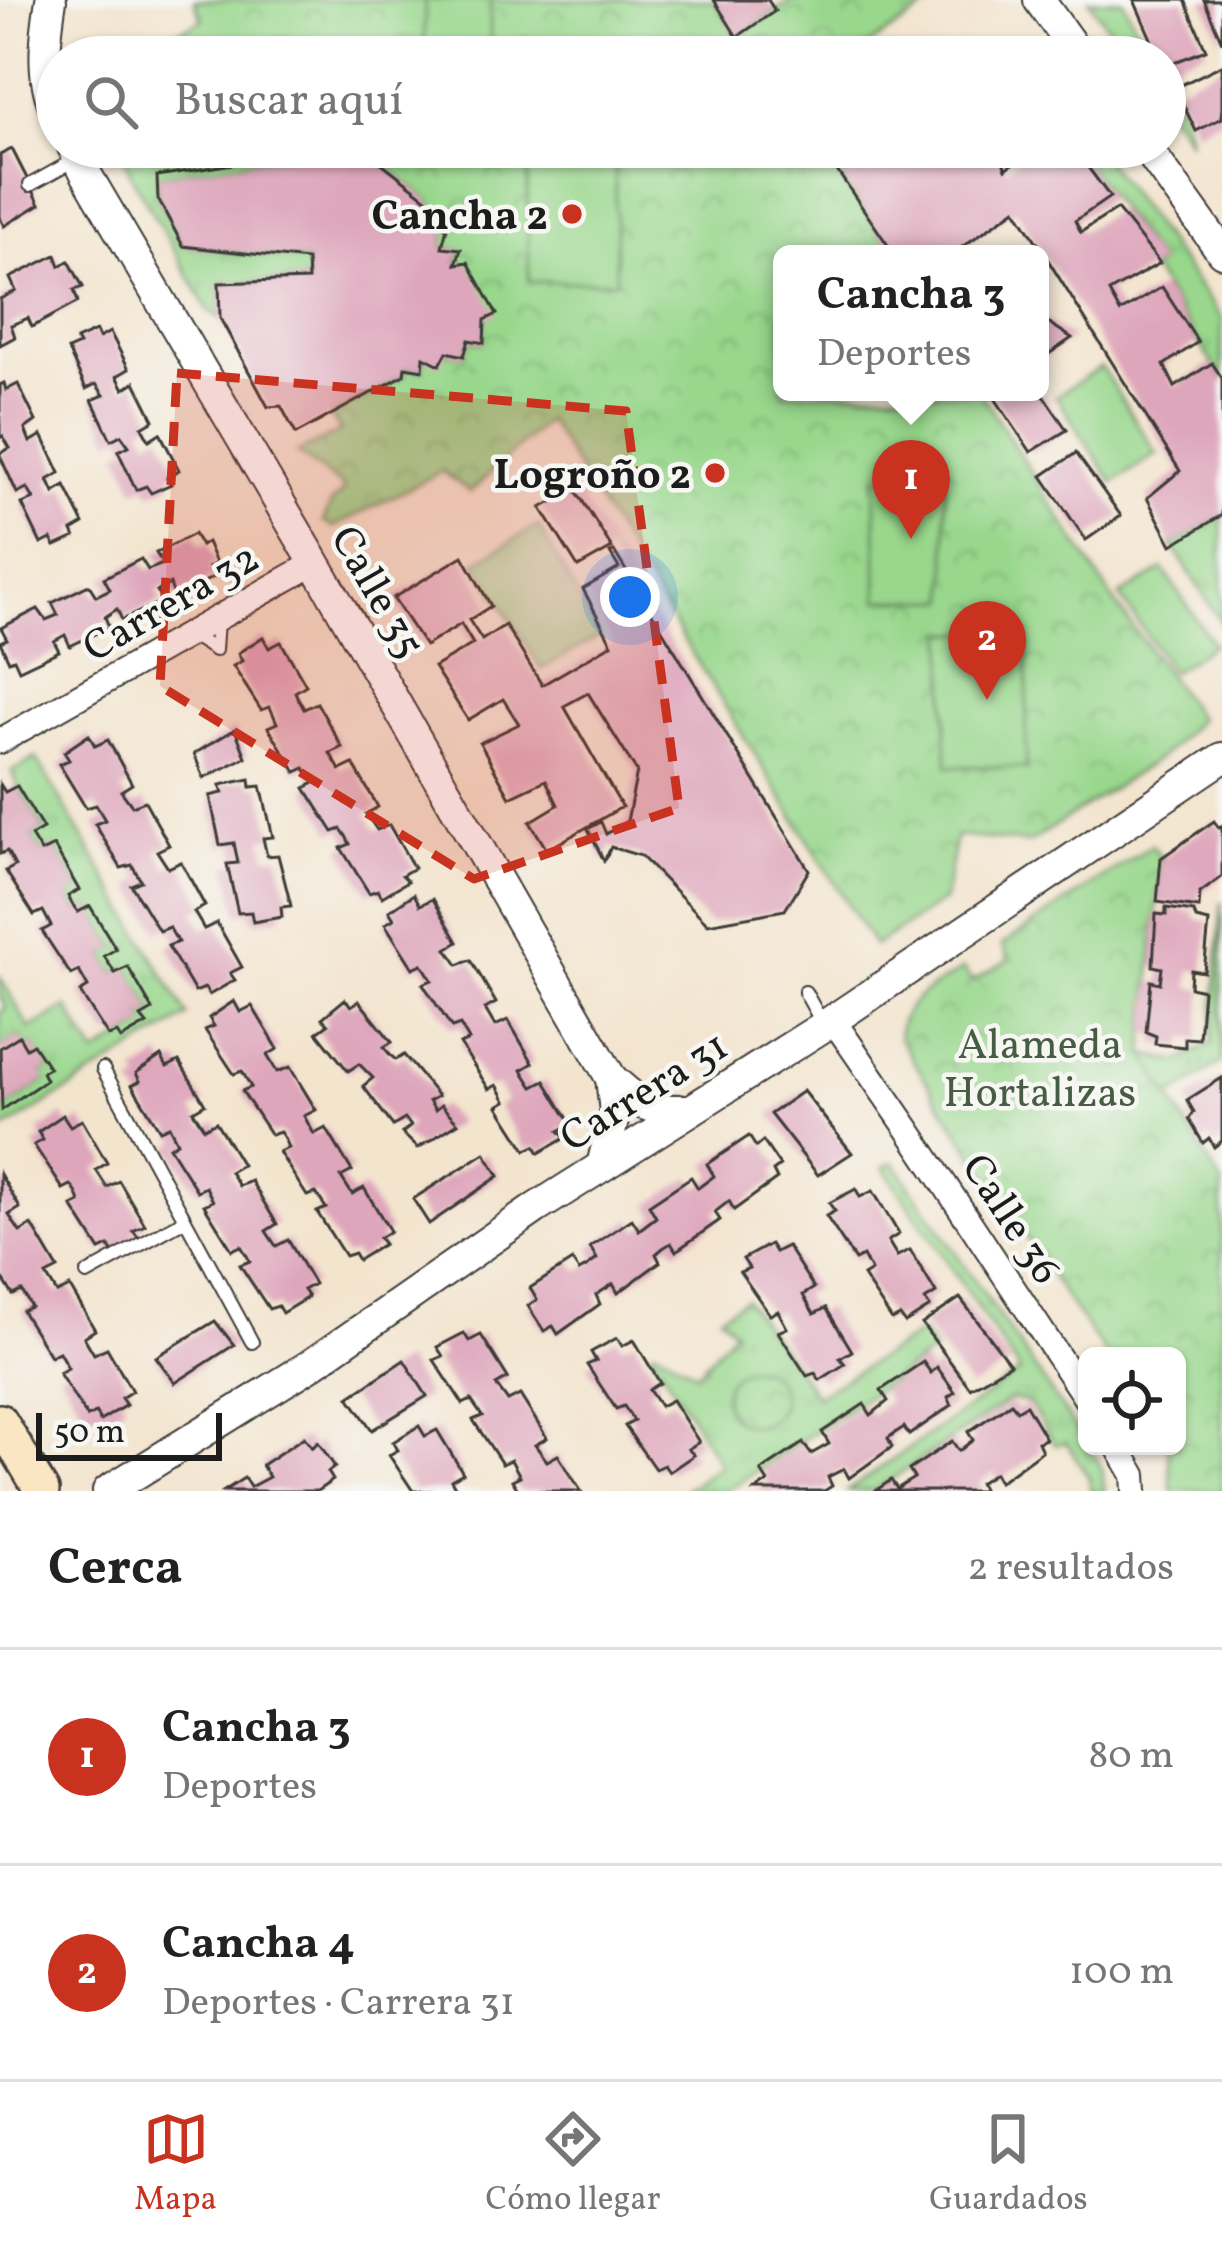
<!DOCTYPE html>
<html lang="es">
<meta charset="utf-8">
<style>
:root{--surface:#fff;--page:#f6f6f6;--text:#222;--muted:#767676;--line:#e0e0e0;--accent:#c8321e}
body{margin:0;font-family:Vollkorn,serif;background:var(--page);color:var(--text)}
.controls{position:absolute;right:36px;bottom:36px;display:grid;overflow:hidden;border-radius:18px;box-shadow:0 3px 9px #0004}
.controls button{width:108px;height:108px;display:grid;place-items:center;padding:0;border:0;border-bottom:3px solid var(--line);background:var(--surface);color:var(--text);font:60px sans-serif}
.scale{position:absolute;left:36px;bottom:30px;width:186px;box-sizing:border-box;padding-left:12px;border:6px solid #1c1c1c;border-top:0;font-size:33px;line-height:42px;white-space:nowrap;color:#1c1c1c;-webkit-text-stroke:9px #f6f6f2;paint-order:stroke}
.you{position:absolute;left:630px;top:597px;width:42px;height:42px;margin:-30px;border:9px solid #fff;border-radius:50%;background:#1a73e8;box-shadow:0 0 0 18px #1a73e833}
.badge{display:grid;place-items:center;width:78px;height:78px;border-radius:50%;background:var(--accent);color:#fff;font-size:39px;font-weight:700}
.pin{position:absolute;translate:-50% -99px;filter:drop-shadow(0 3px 6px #0008)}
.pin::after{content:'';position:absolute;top:63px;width:42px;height:36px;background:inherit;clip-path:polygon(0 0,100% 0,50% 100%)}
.popup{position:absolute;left:773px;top:245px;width:276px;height:156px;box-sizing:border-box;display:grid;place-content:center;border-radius:18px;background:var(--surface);filter:drop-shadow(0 3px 9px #0005);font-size:39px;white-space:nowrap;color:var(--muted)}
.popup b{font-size:45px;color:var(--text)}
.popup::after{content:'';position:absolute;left:50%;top:100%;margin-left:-24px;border:24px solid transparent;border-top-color:var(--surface)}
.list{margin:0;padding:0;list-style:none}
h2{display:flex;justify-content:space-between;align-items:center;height:156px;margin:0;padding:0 48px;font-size:51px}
h2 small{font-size:39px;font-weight:400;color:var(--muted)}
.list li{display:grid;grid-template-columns:78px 1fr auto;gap:36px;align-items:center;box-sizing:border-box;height:216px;padding:0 48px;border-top:3px solid var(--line)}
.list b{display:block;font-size:45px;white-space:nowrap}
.list p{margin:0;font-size:39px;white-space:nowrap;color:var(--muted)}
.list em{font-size:39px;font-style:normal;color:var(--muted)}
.icon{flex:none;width:66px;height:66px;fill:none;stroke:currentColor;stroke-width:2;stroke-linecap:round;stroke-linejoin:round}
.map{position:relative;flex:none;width:1222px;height:1491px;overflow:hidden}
.search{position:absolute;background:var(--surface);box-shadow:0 3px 9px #0004;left:36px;right:36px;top:36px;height:132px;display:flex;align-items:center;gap:30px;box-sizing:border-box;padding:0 42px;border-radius:66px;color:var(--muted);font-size:45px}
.sheet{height:588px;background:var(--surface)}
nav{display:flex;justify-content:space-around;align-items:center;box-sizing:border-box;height:168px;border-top:3px solid var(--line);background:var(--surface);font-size:33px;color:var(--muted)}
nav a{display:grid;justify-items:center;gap:6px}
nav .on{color:var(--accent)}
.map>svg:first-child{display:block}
.grass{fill:url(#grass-tufts);stroke:#5a7a54;stroke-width:3}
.park{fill:url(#park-crowns);stroke:#5a7a54;stroke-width:3}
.garden{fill:#98d78c;stroke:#5a7a54;stroke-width:3}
.building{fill:#dea6bb}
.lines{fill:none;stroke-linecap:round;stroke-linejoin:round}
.service-casing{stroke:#3c3a37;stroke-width:16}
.minor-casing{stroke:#3c3a37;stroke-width:28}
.tertiary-casing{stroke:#3c3a37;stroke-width:34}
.secondary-casing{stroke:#3c3a37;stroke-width:38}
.service{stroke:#fff;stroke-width:12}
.minor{stroke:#fff;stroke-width:24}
.tertiary{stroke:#fff;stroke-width:30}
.secondary{stroke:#fbe6c4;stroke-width:33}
.marked{fill:#c8321e;fill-opacity:0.2;stroke:#c8321e;stroke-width:9;stroke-dasharray:24 15;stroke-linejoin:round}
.poi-dot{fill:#c8321e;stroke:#f6f6f2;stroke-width:4.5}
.labels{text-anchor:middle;stroke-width:9;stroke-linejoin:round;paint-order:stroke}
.poi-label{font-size:42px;font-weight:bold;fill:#1c1c1c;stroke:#f6f6f2;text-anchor:end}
.street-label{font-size:42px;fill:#1c1c1c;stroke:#f6f6f2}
.park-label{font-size:42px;fill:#475d43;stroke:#f6f6f2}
</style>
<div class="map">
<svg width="1222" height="1491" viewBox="0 0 1222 1491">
<defs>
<pattern id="grass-tufts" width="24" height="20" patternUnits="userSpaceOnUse" patternTransform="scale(3)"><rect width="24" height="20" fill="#98d78c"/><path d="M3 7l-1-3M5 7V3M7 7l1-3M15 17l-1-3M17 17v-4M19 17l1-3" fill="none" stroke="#82b878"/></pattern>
<pattern id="park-crowns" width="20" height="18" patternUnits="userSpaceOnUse" patternTransform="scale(3)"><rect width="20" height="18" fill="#98d78c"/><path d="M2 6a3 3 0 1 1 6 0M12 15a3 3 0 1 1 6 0" fill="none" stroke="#82b878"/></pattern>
</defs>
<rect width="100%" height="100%" fill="#f6f6f2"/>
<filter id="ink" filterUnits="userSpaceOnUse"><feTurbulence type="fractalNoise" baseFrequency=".00833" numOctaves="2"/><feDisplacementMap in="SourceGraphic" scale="24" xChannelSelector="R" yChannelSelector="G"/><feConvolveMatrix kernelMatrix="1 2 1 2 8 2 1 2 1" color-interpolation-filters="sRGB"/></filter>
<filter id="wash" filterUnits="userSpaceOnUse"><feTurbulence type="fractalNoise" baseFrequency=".004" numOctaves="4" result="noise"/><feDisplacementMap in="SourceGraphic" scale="48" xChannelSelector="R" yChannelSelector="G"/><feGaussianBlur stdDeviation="2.7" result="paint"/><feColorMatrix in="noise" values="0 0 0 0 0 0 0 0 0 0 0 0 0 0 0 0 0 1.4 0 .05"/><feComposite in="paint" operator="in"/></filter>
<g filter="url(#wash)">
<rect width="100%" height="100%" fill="#f3e4ce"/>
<g class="grass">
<path d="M1089,0h34l29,57h-23z"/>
<path d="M1165,78l5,1 20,63 -25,-34z"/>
<path d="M119,147h222l-184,29 1,23 25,47 124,14 1,20 -88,3v35l-11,-7 -76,-132z"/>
<path d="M1073,147h23l126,171v60l-71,-109 8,-6z"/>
<path d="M1222,515v109l-50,-79z"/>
<path d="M36,758l152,258 -188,116v-21l45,-30 -3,-9 6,-4 -14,-23 -8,3 -7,-11 -19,11v-36l6,-5 -6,-10v-20l30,52 37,-22 29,48 50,-31 -5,-7 12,-7 -25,-42 -13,5 -11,-17 11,-8 -25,-41 -12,5 -10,-16 11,-7 -25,-42 -13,5 -10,-16 12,-7 -26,-43 -5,-14z"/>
<path d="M1222,902v160l-53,36 -25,-44 35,8 33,-19z"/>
<path d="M894,1162l206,302 5,27h-14l-2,-13 -23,-36 -11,3 -26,-42 -18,-4 -137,92h-27l173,-119 -136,-205z"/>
<path d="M745,1299l71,97 105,-63 14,18 -209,140h-43l37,-26 -69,-114 5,-2 41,24 37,-43 -14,-15z"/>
</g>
<g class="park">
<path d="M194,0h520l23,37 55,-37h147l-88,57h-728l79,-37z"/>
<path d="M361,147h459l74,107h-112v138h198l134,209 85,118 -37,37 -133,87 -73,-7 -12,64 -70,46 -327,-526 -77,72 -28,-21 -108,56 -11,-5 9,-20 12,-11 -1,-4 -46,-34 44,-22 -11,-15 74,-40 1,-9 18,3 1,-13 23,-5 17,4 5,-16 14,3 2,-23 -29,-56 5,-14 -19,-3 5,-19 -20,-11 5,-15z"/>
<path d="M1152,845l9,13 -17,196 78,130v307h-50l-4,-45h9v-90h-70l-47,-66 -161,-252c-1,-38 36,-51 64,-69l9,12 37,-21 -7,-15z"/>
<circle cx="753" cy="1397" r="29"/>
</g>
<g class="garden">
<path d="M425,0h65v57h-66z"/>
<path d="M527,147h88l1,134 -87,1z"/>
<path d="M1101,367l56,87 -44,29 -57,-87z"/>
<path d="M945,476l3,124h-70l-3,-122z"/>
<path d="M538,526l62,110 -59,33 -65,-107z"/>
<path d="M1163,569l50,75 -41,28 -52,-76z"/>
<path d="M945,633h83l-2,135 -79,-2z"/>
</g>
<g id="blocks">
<g class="building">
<path d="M714,0h54l7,11 -38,26z"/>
<path d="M1134,0h51l21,50 -41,16v-9h-6z"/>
<path d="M1204,0h18v42z"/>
<path d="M1222,65v53l-26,13 -21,-43z"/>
<path d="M341,147h20l71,55 -5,15 20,11 -5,19 19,2 -5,15 12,-2 29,52 -12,6 -1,23 -15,-3 -5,16 -17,-4 -7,13 -16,-8 -1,13 -18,-3 -1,8 -108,59 -15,-28 -13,1 -48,-89 -1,-35 89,-3 -1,-20 -124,-14 -25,-47 -1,-23z"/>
<path d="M841,147h156l9,22 28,-22h39l37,50 -35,24 6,11 36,-23 43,54 -51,29 11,20 42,-25 36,55 -34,23 11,22 37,-24 10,15v137l-50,30 -25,-47 33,-27 -164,-262 -64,45h-58l-67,-98z"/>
<path d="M12,149l28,55 -36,22 -4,-8v-63z"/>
<path d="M56,255l4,11 9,-5 14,26 -9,3 4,12 -46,25 -4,-9 -17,7 4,12 -15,8v-46l16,-8 -6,-13z"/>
<path d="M1043,319l29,19 -32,22v-40z"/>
<path d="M96,331l3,7 11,-6 19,37 -12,7 7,13 11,-7 19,38 -12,7 7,13 11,-7 19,37 -12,8 4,6 -20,9 -5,-7 -10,4 -18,-39 11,-5 -8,-11 -10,5 -19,-40 12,-5 -8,-11 -10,5 -18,-39 11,-5 -3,-5z"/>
<path d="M4,383l2,7 12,-6 18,37 -11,8 5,13 12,-7 18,38 -12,7 6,13 11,-7 19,38 -12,7 3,6 -20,9 -4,-7 -10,5 -19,-40 12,-5 -7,-11 -10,5 -17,-37v-3l10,-5 -7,-12 -3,2v-53z"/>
<path d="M1002,392h39l26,38 -36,22 -37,-55z"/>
<path d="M1076,453l45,63 -35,24 -44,-64z"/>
<path d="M575,489l37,59 -34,19 -37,-59z"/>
<path d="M194,534l7,12 6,-4 9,21 -7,4 5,10 -40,19 -4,-12 -6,3 -7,5 5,9 -40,19 -5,-11 -12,8 4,10 -39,19 -5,-11 -11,6 5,10 -40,19 -5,-11 -5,2 -9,-19 7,-3 -6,-11 37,-19 8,11 12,-5 -6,-12 37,-18 7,11 14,-7 -6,-11 37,-19 7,11 15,-6 -7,-11z"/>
<path d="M614,551l195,319 -24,40 -77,14 -67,-68 -30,-9 -7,14 -16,-32 13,-7 5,12 21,-13 10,-49 -49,-79 -24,13 58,101 -75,43 -17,-28 28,-17 -12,-25 -36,17 -30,-54 39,-19 -16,-25 -35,21 -34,-53 39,-23 -12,-20 -36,22 -32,-48 70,-42 28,50 -22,14 13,20 23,-15 37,60 70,-41 -29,-55 36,-21 -9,-15z"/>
<path d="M263,637l6,11 12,-6 25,43 -11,7 3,6 6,11 13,-6 25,44 -12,6 10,17 13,-6 25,43 -12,7 11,16 12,-5 25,43 -12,7 6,6 -26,16 -4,-7 -9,3 -28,-45 9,-4 -4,-8 -5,-7 -8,3 -28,-44 9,-5 -5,-8 -4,-7 -9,4 -28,-45 9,-4 -7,-16 -9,3 -28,-44 9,-5 -4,-8z"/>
<path d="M235,729l11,28 -42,21 -10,-24z"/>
<path d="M89,735l6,11 13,-6 24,44 -11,7 11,15 13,-5 24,44 -12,6 11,17 13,-6 24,44 -11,6 10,17 13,-6 25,44 -12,6 5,7 -26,15 -4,-7 -10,4 -27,-46 10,-4 -5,-8 -4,-7 -10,4 -28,-46 10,-4 -9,-16 -11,3 -26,-44 10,-4 -9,-15 -10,3 -27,-44 10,-4 -5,-8z"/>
<path d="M250,779l1,8 10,-1 12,51 -10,1 4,18 11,-1 13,51 -10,1 1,10 -29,5 -2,-10 -13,1 -11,-49 11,-1 -4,-20 -14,2 -10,-49 13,-3 -3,-8z"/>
<path d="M0,784l5,8 12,-6 26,43 -12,7 10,16 13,-6 25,44 -11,6 4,8 6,8 12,-6 26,43 -12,7 11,17 13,-6 25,43 -12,7 6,7 -26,15 -4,-6 -9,3 -28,-44 8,-5 -9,-16 -8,4 -29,-44 9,-5 -8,-15 -9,4 -28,-44 9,-5 -8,-15 -7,3z"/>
<path d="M1214,821l5,7 3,-2v51l-22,16 -1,15 -42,-6 4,-44z"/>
<path d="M414,894l6,11 13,-6 25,43 -11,7 11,16 13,-5 25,43 -11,6 10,17 13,-6 25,43 -11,7 11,17 12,-6 26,43 -12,7 6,7 -26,15 -4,-7 -9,4 -28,-44 8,-5 -9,-16 -8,4 -29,-45 9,-4 -9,-15 -8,3 -29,-44 9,-4 -10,-16 -9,4 -28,-44 9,-5 -5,-8z"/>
<path d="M1166,908l28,4 2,7 13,3 -5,50 -13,-2 -1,17 13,3 -4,49 -14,-1v9l-30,-3 1,-8 -10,-4 5,-51 9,2 2,-15 -9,-2 3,-52 10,1z"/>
<path d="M345,999l6,7 8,-5 33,41 -8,5 6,8 6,5 8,-5 34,41 -9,5 6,9 6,-5 17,18 -40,25 -16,-15 9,-7 -6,-7 -12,7 -30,-40 10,-8 -14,-14 -11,7 -31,-39 11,-8 -6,-6z"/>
<path d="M234,1001l6,11 12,-6 26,43 -11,6 10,17 13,-5 26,43 -12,6 10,18 12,-6 26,43 -11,6 11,17 12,-6 26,43 -11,7 5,6 -26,16 -4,-7 -9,3 -28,-44 9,-4 -10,-15 -9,3 -28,-44 9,-4 -4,-10 -4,-6 -9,3 -29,-44 9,-4 -9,-16 -8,3 -29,-44 9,-4 -5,-8z"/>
<path d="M19,1036l7,12 7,-4 16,24 -7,4 4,8 -44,30 -2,-62z"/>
<path d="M161,1056l6,11 12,-6 26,43 -12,7 11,17 12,-6 26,43 -12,7 9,14 12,-5 26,43 -11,7 10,15 12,-6 26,44 -11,6 5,7 -26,16 -4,-7 -9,3 -29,-44 10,-4 -9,-15 -9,4 -28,-45 9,-4 -7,-14 -9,4 -28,-44 8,-5 -8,-16 -9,4 -28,-45 8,-4 -4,-8z"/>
<path d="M1222,1078v63l-8,6 -5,-9 -6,5 -14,-24 5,-7 -7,-12z"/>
<path d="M803,1091l49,62 -34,22 -48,-61z"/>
<path d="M63,1115l7,11 12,-6 25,43 -11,7 11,17 12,-6 26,44 -12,6 6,7 -26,16 -4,-8 -9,4 -28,-44 8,-4 -4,-10 -5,-7 -8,4 -29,-44 9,-5 -5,-8z"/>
<path d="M749,1136l7,11 7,-6 17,25 -7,5 4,8 -43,31 -5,-9 -14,11 5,8 -44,31 -5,-8 -8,5 -7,6 4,8 -42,31 -5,-9 -17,11 4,9 -42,30 -5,-8 -9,5 -16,-25 9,-6 -7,-12 42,-27 7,10 9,-5 9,-7 -7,-12 42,-28 7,11 17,-13 -7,-12 42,-28 7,11 16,-12 -7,-12z"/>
<path d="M485,1153l14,23 -70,48 -16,-25z"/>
<path d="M0,1174l20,34 -11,7 11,17 12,-7 26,44 -12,6 11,18 13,-6 25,43 -11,7 4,7 6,10 13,-6 25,43 -11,7 5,7 -26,16 -4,-8 -9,4 -28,-44 9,-5 -9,-16 -9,4 -28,-45 9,-4 -5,-9 -4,-7 -9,4 -13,-21z"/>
<path d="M856,1189l4,8 13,-6 26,43 -11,7 9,15 13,-6 26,43 -11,7 5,7 -25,16 -5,-7 -8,4 -29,-44 8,-5 -8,-15 -8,4 -29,-44 9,-5 -6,-8z"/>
<path d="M770,1244l5,8 12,-6 27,42 -11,7 11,19 12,-6 26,43 -12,7 5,6 -25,16 -5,-7 -8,3 -29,-44 9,-4 -9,-17 -8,4 -30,-43 9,-4 -6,-9z"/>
<path d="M960,1298l50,66 -40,24 -48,-64z"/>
<path d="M215,1321l19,24 -59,38 -19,-26z"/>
<path d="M464,1333l5,8 12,-6 27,43 -12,7 12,16 12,-6 27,43 -12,7 12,16 11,-6 23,36h-62l-7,-11 8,-4 -9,-16 -9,4 -29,-44 9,-4 -11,-16 -8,4 -29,-44 9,-4 -6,-9z"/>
<path d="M617,1338l5,8 12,-6 26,43 -11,7 11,16 12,-6 27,42 -11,7 6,6 -25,17 -5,-7 -9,4 -30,-43 9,-5 -10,-15 -8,3 -29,-44 9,-4 -5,-9z"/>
<path d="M404,1360l23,36 -55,34 -23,-33z"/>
<path d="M923,1362l8,11 6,-6 18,25 -7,5 4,8 -43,30 -5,-8 -9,6 -7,5 4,9 -43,31 -5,-9 -16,8 4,9 -8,5h-69l13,-9 -7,-11 42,-28 8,11 18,-10 -7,-12 42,-28 7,11 17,-14 -7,-11z"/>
<path d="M1011,1403l6,7 9,-5 20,34 -8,3 4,9 -43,31 -5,-9 -15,10 4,8h-108l16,-11 6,9 9,-6 8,-5 -5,-8 43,-29 7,10 14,-11 -5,-8z"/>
<path d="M419,1426l6,10 12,-6 26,43 -12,7 6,11h-44l-24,-36 9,-5 -5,-8z"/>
<path d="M304,1437l8,11 6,-6 17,25 -7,5 5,8 -16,11h-93l20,-13 6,9 19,-10 -7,-12z"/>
</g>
</g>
</g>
<g filter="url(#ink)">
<use href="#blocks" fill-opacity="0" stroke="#3c3a37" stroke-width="3"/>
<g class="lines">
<g class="service-casing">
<g id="service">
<path d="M30,185l68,-38"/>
<path d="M191,635l24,15 2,-30"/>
<path d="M805,992l19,34"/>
<path d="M103,1069l149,273"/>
<path d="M87,1274l98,-54"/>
</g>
</g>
<g class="minor-casing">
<g id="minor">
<path d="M0,741l315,-178"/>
<path d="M833,1020l75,109 179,271"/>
<path d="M1117,1446l17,29 1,16"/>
</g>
</g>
<g class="tertiary-casing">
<g id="tertiary">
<path d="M51,0c-6,38 -11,78 6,113"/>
<path d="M1039,0l41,57"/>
<path d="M73,147l12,25 230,391 296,515c31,29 37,33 80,32"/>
<path d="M1146,147l76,105"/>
<path d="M602,1166l13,-54 -4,-34"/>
<path d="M108,1491l201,-125 227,-158 288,-182 398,-268"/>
</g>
</g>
<g class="secondary-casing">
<path id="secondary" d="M0,1421l42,70"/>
</g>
<use href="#service" class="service"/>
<use href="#minor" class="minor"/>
<use href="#tertiary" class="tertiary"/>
<use href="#secondary" class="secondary"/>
</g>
</g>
<path class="marked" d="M177,373l449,38 53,397 -205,71 -314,-193z"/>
<g class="poi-dot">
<circle cx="572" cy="214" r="12"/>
<circle cx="715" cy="473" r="12"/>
</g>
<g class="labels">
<g class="poi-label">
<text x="548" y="229">Cancha 2</text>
<text x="691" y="488">Logroño 2</text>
</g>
<g class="street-label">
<text transform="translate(379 591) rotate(60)" y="15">Calle 35</text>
<text transform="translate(170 601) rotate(-30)" y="15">Carrera 32</text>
<text transform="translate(643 1090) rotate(-32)" y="15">Carrera 31</text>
<text transform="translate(1013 1218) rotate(57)" y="15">Calle 36</text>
</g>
<g class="park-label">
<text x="1040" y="1058">Alameda<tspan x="1040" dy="48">Hortalizas</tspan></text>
</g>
</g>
</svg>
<div class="controls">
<button><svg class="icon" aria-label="locate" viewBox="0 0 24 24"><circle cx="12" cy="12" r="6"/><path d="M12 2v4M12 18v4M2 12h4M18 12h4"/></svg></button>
</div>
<div class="scale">50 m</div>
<div class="you"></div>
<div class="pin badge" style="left:911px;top:539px">1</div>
<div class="popup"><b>Cancha 3</b>Deportes</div>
<div class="pin badge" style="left:987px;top:700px">2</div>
<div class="search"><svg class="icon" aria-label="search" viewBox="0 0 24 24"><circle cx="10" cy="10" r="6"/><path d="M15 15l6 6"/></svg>Buscar aquí</div>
</div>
<section class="sheet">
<h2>Cerca<small>2 resultados</small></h2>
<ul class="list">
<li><span class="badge">1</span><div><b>Cancha 3</b><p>Deportes</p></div><em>80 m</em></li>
<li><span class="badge">2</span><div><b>Cancha 4</b><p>Deportes · Carrera 31</p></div><em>100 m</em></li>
</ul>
</section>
<nav>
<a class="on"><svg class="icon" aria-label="map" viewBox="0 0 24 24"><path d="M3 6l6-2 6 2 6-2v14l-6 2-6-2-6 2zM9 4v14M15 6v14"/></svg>Mapa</a>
<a><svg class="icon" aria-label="directions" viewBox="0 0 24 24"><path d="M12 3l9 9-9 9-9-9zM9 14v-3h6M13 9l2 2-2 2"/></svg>Cómo llegar</a>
<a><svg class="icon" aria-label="saved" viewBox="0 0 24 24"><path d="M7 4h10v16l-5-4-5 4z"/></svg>Guardados</a>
</nav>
